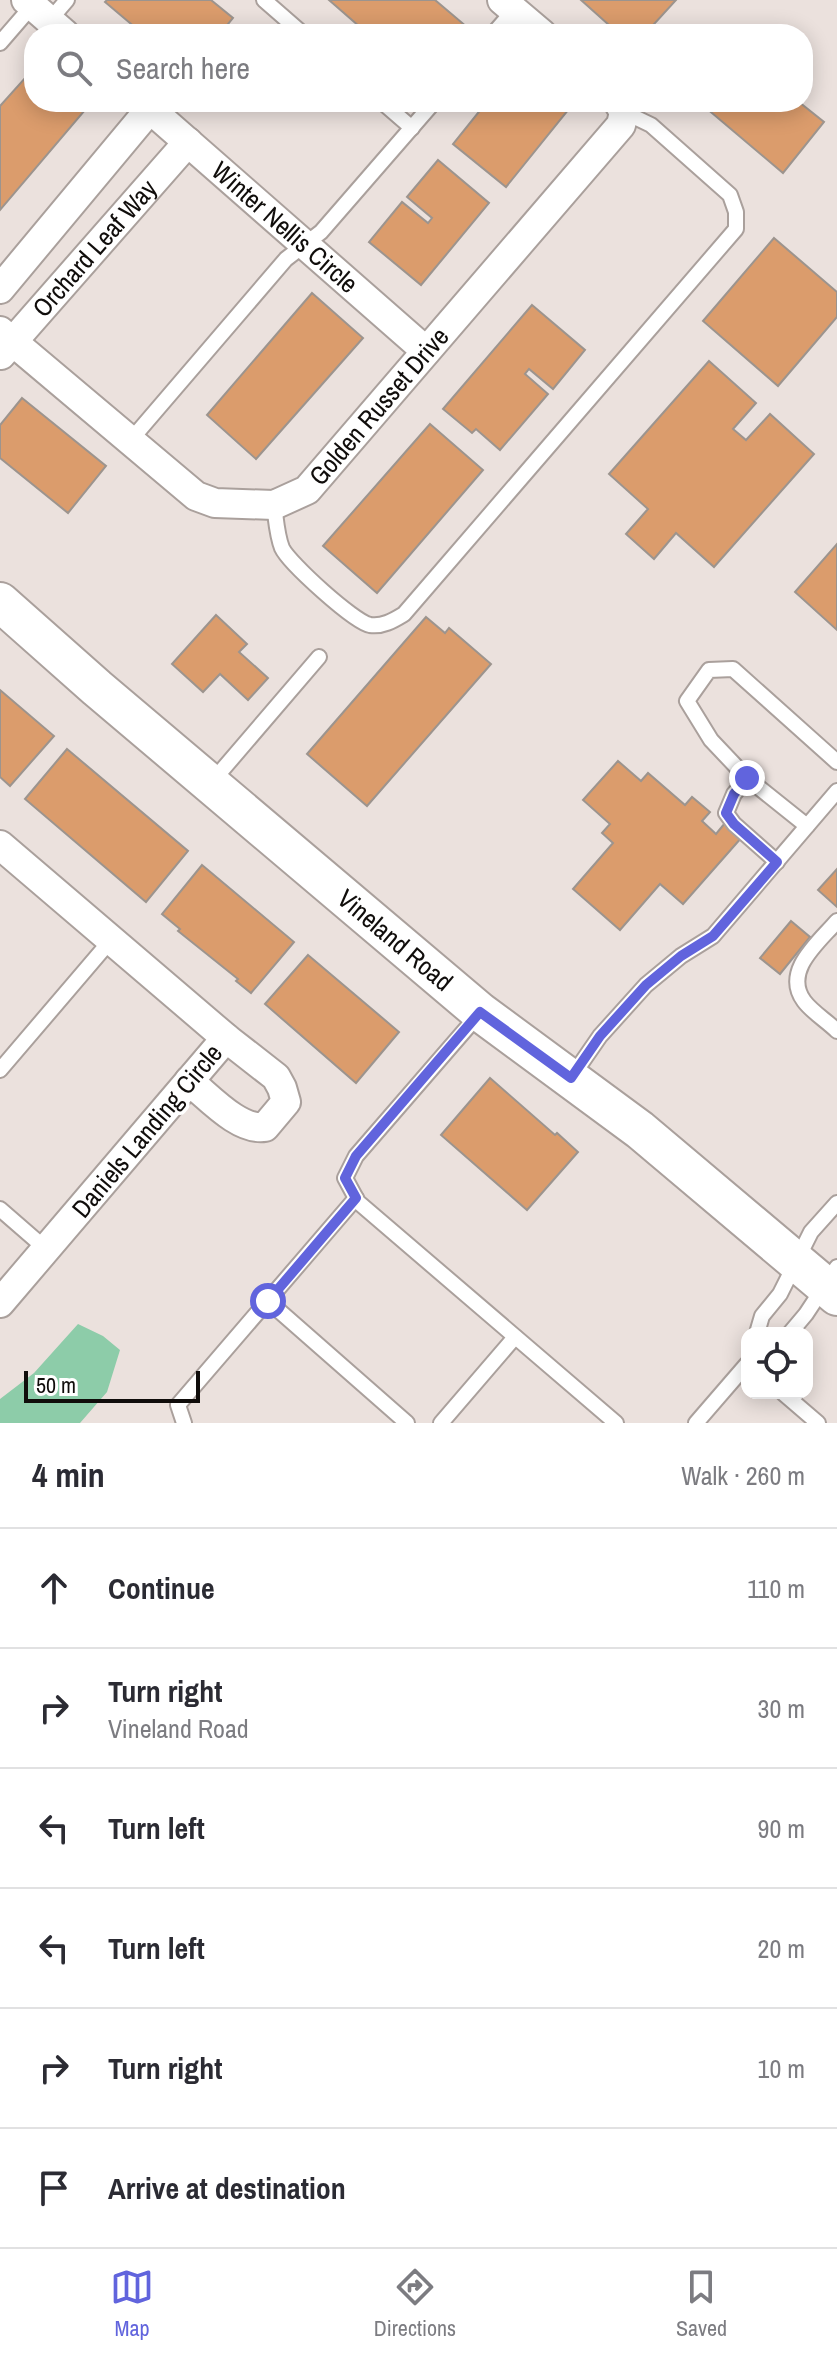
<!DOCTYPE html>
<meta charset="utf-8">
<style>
:root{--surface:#fff;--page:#f7f7f7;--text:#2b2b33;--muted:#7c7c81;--line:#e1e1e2;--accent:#6164dd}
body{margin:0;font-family:"Archivo Narrow",sans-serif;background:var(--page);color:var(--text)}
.controls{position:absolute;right:24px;bottom:24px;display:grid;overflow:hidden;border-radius:16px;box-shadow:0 4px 20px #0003}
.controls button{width:72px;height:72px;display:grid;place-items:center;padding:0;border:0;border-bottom:2px solid var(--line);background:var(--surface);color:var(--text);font:40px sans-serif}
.scale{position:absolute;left:24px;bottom:20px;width:176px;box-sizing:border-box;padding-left:8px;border:4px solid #100d0b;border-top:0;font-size:22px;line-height:28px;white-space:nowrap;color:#100d0b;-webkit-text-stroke:6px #fff;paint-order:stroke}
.stop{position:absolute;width:24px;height:24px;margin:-18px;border:6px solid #6164dd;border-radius:50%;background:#fff}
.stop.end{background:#6164dd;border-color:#fff;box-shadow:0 2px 8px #0008}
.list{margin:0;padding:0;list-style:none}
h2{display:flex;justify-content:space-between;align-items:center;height:104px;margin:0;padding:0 32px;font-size:34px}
h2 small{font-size:26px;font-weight:400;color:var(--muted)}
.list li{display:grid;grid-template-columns:52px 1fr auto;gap:24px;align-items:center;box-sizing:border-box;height:120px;padding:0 32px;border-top:2px solid var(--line)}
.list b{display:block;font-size:30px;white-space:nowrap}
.list p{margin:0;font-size:26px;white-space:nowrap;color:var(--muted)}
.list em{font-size:26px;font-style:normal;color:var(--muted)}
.icon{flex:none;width:44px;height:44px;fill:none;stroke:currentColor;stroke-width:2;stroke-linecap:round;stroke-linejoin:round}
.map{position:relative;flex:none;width:837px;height:1423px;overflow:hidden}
.search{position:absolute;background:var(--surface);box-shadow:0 4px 20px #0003;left:24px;right:24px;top:24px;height:88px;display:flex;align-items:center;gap:20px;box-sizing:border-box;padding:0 28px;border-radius:32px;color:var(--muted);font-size:30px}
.sheet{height:824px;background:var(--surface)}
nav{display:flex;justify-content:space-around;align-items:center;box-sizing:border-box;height:112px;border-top:2px solid var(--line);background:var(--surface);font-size:22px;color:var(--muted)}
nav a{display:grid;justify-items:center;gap:4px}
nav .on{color:var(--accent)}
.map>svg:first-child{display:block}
.green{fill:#8dcca9}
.building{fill:#db9c6c;stroke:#9c948e;stroke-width:2}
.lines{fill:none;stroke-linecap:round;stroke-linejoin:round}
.service-casing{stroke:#aaa09c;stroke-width:18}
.minor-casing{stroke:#aaa09c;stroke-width:32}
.secondary-casing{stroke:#aaa09c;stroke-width:42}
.service{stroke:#fff;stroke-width:14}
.minor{stroke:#fff;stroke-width:28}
.secondary{stroke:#fff;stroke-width:38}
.route{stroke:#6164dd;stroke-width:10}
.labels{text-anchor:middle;stroke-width:7;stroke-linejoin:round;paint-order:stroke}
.street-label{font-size:26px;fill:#100d0b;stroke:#fff}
</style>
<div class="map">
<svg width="837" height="1423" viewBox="0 0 837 1423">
<rect width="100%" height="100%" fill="#ebe1dd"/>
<path class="green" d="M78,1324l25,12 17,14 -13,42 -27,31h-80v-24l34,-26z"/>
<g class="building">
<path d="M107,0h104l22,18 -13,16h-77l-38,-32z"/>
<path d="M329,0h106l32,27 -6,7h-93z"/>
<path d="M581,0h95l-31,34h-26z"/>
<path d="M34,68v34l57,1 -91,107v-104z"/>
<path d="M490,102h80l3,2 -67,83 -53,-43 33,-41z"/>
<path d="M699,102h100l25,20 -41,51z"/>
<path d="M438,160l51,43 -68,82 -52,-43 33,-40 26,21 4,-5 -25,-21z"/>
<path d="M774,238l63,54v25l-59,69 -75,-65z"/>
<path d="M312,293l51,45 -107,121 -49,-44z"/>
<path d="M532,305l53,45 -32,39 -24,-20 -4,5 23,20 -48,56 -24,-21 -4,4 -29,-24z"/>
<path d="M709,361l47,42 -23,26 13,11 24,-26 44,40 -100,113 -38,-34 -22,26 -28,-25 22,-25 -39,-35z"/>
<path d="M22,398l84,68 -38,47 -68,-55v-33z"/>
<path d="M430,424l53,46 -106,123 -54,-47z"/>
<path d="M837,544v86l-42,-38z"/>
<path d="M216,615l31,29 -8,8 29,26 -20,22 -28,-26 -17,18 -31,-28z"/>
<path d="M426,617l19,16 4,-5 42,36 -124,142 -60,-52z"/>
<path d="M0,690l54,46 -44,50 -10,-9z"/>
<path d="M67,749l121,102 -42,51 -121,-103z"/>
<path d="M618,761l23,20 7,-8 37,32 7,-8 18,15 -8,9 14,13 9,-11 17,14 -59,67 -23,-20 -40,46 -47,-41 40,-46 -11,-10 8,-9 -27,-24z"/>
<path d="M202,865l92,77 -43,51 -15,-12 2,-2 -60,-48 2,-2 -18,-15z"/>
<path d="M837,869v38l-19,-17z"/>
<path d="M791,921l19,16 -30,37 -20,-16z"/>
<path d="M308,955l91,77 -43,51 -91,-79z"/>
<path d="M490,1078l65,57 2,-2 21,19 -51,58 -86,-75z"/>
</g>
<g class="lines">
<g class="service-casing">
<g id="service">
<path d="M264,0l39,34"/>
<path d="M49,21l18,-21"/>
<path d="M493,34l21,-24"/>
<path d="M0,43l32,-37"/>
<path d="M382,102l30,26"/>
<path d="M130,441l156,-182 35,-27 113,-130"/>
<path d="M274,505c2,14 3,31 8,43 7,15 72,74 88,77 13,2 24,-5 34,-11l332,-385v-17l-6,-17 -79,-70 -27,-13"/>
<path d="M747,778l-36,-38 -24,-39 22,-31 24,-1 104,93"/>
<path d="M211,783l108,-126"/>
<path d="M777,862l-43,-38 -8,-11 8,-19 13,-16 60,48"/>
<path d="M837,921c-18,21 -55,50 -33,80 8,11 23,20 33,30"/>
<path d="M479,1014l-123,142 -11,22 13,24 258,221"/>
<path d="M0,1070l111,-130"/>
<path d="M571,1078l29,-42 46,-51 35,-29 32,-20 124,-145"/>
<path d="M0,1209l46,40"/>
<path d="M268,1301l139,122"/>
<path d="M757,1333l5,-17 18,-22 31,-62 26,-29"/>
<path d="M790,1333l16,-19 31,-47"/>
<path d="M783,1393l35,30"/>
<path d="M184,1423l-6,-18 178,-207"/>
<path d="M441,1423l74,-86"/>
<path d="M696,1423l51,-59"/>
</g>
</g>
<g class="minor-casing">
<g id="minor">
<path d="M26,0l39,34"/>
<path d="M502,0l40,34"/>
<path id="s1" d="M142,102l284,249"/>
<path d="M0,289l150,-180"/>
<path id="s2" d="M0,331l196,165 19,7 59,2 33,-15 314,-365 3,-13 -6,-10"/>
<path id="s3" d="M1,355l187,-213"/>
<path d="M0,845l226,193 -226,265"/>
<path d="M189,1081c20,16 50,50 76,46l21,-25 -4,-14 -6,-11 -50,-39"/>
</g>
</g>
<g class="secondary-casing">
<g id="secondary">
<path id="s4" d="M0,602l97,86 383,324 160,118 197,166"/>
</g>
</g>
<use href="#service" class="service"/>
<use href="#minor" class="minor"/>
<use href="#secondary" class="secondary"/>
</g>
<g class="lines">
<path class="route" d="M268,1301l88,-103 -11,-20 11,-22 124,-144 91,66 29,-42 46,-51 35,-29 32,-20 64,-74 -43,-38 -8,-11 8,-19 13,-16"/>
</g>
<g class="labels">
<g class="street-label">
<text dy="9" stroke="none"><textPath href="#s1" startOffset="190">Winter Nellis Circle</textPath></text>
<text dy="9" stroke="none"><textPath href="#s3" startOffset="142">Orchard Leaf Way</textPath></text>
<text dy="9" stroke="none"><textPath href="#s2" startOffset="482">Golden Russet Drive</textPath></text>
<text dy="9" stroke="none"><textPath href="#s4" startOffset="520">Vineland Road</textPath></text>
<text transform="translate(147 1131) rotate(-50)" y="9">Daniels Landing Circle</text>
</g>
</g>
</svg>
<div class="controls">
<button><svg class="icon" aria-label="locate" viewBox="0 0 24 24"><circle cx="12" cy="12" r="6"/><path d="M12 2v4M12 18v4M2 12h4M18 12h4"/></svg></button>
</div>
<div class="scale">50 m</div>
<div class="stop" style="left:268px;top:1301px"></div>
<div class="stop end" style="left:747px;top:778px"></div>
<div class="search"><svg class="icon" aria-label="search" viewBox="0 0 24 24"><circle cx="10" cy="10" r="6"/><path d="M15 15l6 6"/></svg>Search here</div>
</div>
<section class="sheet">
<h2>4 min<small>Walk · 260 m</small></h2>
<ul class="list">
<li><svg class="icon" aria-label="ahead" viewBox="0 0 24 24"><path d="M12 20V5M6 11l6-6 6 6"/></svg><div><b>Continue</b></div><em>110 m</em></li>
<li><svg class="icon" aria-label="right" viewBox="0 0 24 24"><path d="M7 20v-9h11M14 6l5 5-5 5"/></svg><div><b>Turn right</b><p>Vineland Road</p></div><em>30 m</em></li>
<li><svg class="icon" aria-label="left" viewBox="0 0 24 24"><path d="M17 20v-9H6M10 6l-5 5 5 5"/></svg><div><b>Turn left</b></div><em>90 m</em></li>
<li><svg class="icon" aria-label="left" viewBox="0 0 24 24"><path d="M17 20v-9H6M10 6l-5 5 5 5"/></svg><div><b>Turn left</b></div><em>20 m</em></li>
<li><svg class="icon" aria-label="right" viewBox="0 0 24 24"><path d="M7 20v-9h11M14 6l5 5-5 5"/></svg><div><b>Turn right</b></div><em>10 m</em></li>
<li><svg class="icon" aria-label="arrive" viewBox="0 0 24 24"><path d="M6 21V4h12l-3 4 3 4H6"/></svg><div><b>Arrive at destination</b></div></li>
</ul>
</section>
<nav>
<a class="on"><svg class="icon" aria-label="map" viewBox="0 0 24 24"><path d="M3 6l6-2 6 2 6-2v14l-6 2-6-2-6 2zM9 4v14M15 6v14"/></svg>Map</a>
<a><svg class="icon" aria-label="directions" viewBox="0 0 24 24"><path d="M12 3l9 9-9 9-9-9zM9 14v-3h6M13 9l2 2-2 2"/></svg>Directions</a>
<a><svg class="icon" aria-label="saved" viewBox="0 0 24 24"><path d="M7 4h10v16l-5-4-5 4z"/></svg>Saved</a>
</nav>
